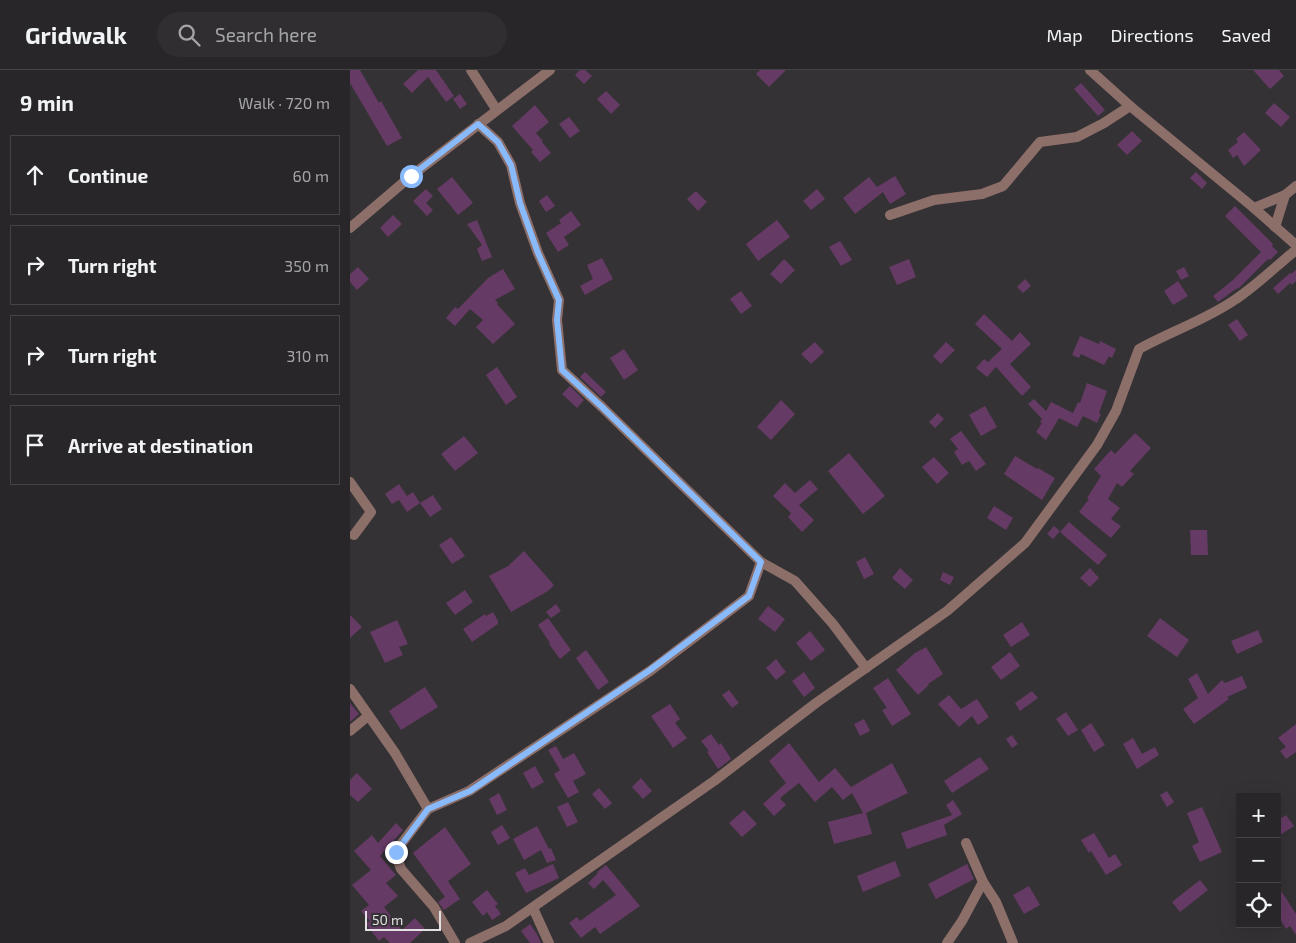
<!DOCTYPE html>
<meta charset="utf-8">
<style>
:root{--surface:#282628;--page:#302e30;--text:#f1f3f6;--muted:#a5a5a8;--line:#444345}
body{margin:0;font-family:"Exo 2",sans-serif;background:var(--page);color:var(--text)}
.controls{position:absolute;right:15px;bottom:15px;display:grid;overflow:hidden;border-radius:0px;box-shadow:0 5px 20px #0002}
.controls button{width:45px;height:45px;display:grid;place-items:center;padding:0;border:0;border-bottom:1px solid var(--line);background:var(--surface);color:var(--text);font:25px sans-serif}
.scale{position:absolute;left:15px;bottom:12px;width:76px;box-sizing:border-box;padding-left:5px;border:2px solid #e2e0e2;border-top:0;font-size:14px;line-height:18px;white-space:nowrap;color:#e2e0e2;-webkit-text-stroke:4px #353235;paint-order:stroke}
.stop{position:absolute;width:15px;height:15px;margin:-11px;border:4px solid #88bafc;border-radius:50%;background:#fff}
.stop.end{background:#88bafc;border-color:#fff;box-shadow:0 1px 5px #0008}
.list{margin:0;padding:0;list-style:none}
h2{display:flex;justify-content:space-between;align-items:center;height:65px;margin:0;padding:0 20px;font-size:21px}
h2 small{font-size:16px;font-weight:400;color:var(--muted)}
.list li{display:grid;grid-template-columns:32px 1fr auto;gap:15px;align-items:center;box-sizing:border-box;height:80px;margin:0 10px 10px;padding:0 10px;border:1px solid var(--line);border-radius:0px}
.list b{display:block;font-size:19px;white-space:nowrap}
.list em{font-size:16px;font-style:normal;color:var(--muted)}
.icon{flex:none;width:28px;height:28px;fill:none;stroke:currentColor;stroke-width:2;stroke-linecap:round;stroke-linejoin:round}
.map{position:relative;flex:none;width:946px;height:873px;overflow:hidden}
header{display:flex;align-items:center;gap:30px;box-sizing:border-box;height:70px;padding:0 25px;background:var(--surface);border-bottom:1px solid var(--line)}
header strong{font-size:24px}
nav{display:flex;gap:28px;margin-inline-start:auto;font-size:18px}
.search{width:350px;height:45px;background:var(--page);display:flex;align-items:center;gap:12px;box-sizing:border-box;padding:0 18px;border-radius:28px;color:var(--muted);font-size:19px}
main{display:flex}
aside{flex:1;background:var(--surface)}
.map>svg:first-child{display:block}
.building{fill:#653a64}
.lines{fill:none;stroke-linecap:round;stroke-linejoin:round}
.street{stroke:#8d6f6a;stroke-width:10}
.route{stroke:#88bafc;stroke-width:6}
</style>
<header>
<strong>Gridwalk</strong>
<div class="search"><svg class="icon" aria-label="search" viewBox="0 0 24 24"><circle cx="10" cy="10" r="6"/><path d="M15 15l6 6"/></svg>Search here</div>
<nav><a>Map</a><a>Directions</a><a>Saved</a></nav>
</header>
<main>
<aside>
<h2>9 min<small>Walk · 720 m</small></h2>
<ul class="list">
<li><svg class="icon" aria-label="ahead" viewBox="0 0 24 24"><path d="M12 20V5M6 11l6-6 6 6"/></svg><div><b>Continue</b></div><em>60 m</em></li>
<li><svg class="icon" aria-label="right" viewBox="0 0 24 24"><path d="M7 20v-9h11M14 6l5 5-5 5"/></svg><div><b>Turn right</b></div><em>350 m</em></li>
<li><svg class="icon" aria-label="right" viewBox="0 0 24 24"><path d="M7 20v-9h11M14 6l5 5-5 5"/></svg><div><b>Turn right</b></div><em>310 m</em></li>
<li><svg class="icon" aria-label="arrive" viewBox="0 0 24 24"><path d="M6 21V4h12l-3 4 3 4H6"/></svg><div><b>Arrive at destination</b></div></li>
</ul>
</aside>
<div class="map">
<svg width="946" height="873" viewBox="0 0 946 873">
<rect width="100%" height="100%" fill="#353235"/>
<g class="building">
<path d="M0,0h10l19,33 2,-2 21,37 -15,8 -37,-63z"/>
<path d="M68,0h18l18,26 -8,6 -18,-25 -16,16 -9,-9z"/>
<path d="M230,0h5l7,6 -8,8 -9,-9z"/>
<path d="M410,0h26l-17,17 -13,-13z"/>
<path d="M903,0h26l5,6 -14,13z"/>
<path d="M731,13l24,27 -7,6 -24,-27z"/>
<path d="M256,21l14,14 -9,9 -14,-15z"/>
<path d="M110,24l7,10 -7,5 -7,-10z"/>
<path d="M924,33l16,14 -9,10 -16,-14z"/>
<path d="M185,35l14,17 -13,11 7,8 -1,1 9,11 -11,9 -9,-10 2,-2 -21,-24z"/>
<path d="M219,47l11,14 -10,7 -11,-14z"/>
<path d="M782,61l10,10 -15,14 -10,-10z"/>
<path d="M894,62l17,18 -17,16 -7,-11 -4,3 -5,-8 10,-8 -2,-3z"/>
<path d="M846,102l11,11 -5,6 -12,-11z"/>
<path d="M545,106l11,18 -16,10 -7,-12 -28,22 -12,-16 26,-21 8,10z"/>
<path d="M102,107l21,26 -15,12 -21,-26z"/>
<path d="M76,119l7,7 -7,7 7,7 -6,6 -14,-15z"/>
<path d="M467,119l8,10 -14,11 -8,-9z"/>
<path d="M346,121l11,11 -9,9 -11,-12z"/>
<path d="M197,125l8,11 -9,6 -7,-11z"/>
<path d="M885,136l38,38 -1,2 6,6 -8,8 -2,-1 -29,29 -3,1 -18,13 -5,-6 20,-16 28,-28 -36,-36z"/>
<path d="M221,141l10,14 -17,12 5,8 -11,7 -12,-19 15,-10 -2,-3z"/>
<path d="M43,145l9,9 -14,13 -8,-9z"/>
<path d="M127,150l15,37 -10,4 -5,-12 5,-4 -15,-21z"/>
<path d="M427,150l13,17 -32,24 -12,-17z"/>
<path d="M490,171l12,19 -11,6 -12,-19z"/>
<path d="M252,188l11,21 -28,16 -5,-9 13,-7 -6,-14z"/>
<path d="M434,189l11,11 -14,14 -11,-10z"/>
<path d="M559,189l7,18 -19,8 -8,-18z"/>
<path d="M8,197l11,12 -12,11 -7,-8v-8z"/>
<path d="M834,197l5,9 -8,4 -5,-9z"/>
<path d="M153,199l12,20 -20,11 3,3 -1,1 18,20 -22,20 -17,-17 7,-7 -13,-11 -15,17 -9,-8 9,-11 3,2 30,-31z"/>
<path d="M946,200v11l-4,4 -2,-2 -12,11 -5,-6 17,-15 1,1z"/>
<path d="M675,209l6,7 -8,7 -6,-6z"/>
<path d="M828,211l10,15 -15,9 -9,-14z"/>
<path d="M391,221l11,15 -11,8 -11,-15z"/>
<path d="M634,244l28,27 8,-9 11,12 -21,20 21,23 -9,9 -26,-29 -9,10 -11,-9 8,-9 4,3 14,-13 -27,-25z"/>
<path d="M887,249l11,16 -8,6 -12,-16z"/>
<path d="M730,266l19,8 1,-3 16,8 -4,9 -3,-2 -5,9 -23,-11 -2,4 -7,-3z"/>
<path d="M465,272l9,10 -13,12 -10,-10z"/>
<path d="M596,272l9,8 -14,14 -8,-8z"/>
<path d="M274,279l14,21 -14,10 -14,-22z"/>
<path d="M147,297l20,30 -11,8 -20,-30z"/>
<path d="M235,302l21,20 -5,5 -21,-20z"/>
<path d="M737,313l20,8 -8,22 2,1 -4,9 -14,-7 -6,11 -18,-9 -13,22 -10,-8 6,-9 -2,-1 2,-3 -14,-15 6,-5 12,12 5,-9 22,11 5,-11 2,1z"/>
<path d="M220,316l14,14 -7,8 -15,-14z"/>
<path d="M431,330l14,14 -24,26 -14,-13z"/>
<path d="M635,336l12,21 -16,9 -12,-21z"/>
<path d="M588,343l6,6 -9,9 -6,-6z"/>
<path d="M611,361l25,33 -10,7 -7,-10 -7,4 -8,-13 4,-3 -8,-10z"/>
<path d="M785,363l16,15 -21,23 4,3 -12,13 -5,-4 -9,16 12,9 -9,11 10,7 -10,12 -32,-26 10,-13 -2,-1 14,-22 -7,-7 17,-19 4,4z"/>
<path d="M114,366l14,17 -23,18 -14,-17z"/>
<path d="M499,383l36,43 -22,18 -35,-43z"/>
<path d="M665,386l22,13 1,-1 17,10 -13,22 -38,-26z"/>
<path d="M584,387l15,16 -12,11 -15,-17z"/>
<path d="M460,410l8,9 -19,16 15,15 -12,12 -14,-15 3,-4 -18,-17 12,-13 10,10z"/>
<path d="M49,414l8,12 6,-4 7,11 -13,9 -8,-12 -7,4 -7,-10z"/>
<path d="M83,425l9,14 -12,8 -10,-14z"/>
<path d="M644,436l19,12 -7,12 -19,-12z"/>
<path d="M719,452l38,33 -9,10 -38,-33z"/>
<path d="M704,456l6,5 -7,8 -6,-5z"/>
<path d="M840,460h17l1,25h-17z"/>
<path d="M101,467l14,19 -13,8 -13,-19z"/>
<path d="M174,481l30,34 -6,6 -37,21 -22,-36 19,-10z"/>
<path d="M515,487l9,17 -10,5 -8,-17z"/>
<path d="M550,498l13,12 -8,9 -13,-11z"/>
<path d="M740,498l9,10 -9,9 -10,-9z"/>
<path d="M593,502l11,5 -4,8 -10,-5z"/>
<path d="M115,520l8,12 -18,13 -9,-12z"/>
<path d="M206,534l5,7 -10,7 -5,-6z"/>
<path d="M418,536l17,13 -10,13 -17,-13z"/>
<path d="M143,542l5,9v3l-26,18 -9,-13 22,-15 1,2z"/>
<path d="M0,545l12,12 -12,11z"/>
<path d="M198,548l23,32 -11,9 -11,-15 1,-1 -12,-18z"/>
<path d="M810,548l29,22 -12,17 -30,-21z"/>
<path d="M47,550l11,24 -9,3 4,8 -18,8 -15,-31z"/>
<path d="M672,552l8,13 -19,12 -8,-12z"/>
<path d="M908,560l5,12 -26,12 -6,-13z"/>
<path d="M460,561l15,19 -14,11 -15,-18z"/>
<path d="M576,577l17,27 -15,10 1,1 -11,10 -22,-25 19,-17z"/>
<path d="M236,580l23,32 -11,8 -22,-32z"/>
<path d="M660,582l10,14 -19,14 -10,-13z"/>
<path d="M426,589l10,13 -10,8 -10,-12z"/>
<path d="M454,602l11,16 -11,9 -12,-16z"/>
<path d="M847,603l11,21 14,-14 3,3 17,-7 5,12 -20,9 2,2 -35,25 -11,-15 15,-11 -10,-19z"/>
<path d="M538,608l23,36 -19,12 -10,-16 5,-2 -14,-20z"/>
<path d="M75,617l13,20 -37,23 -12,-19z"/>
<path d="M379,620l10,13 -7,5 -10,-13z"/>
<path d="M682,621l6,7 -18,13 -5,-8z"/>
<path d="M599,625l12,14 16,-10 12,18 -11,8 -6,-9 -13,11 -21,-23z"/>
<path d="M0,633l9,11 -9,8z"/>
<path d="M320,634l10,15 -5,4 12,15 -14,10 -22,-32z"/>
<path d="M716,642l12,18 -10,6 -12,-17z"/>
<path d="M514,649l6,12 -10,5 -6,-12z"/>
<path d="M741,653l14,22 -11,7 -13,-22z"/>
<path d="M946,654v28l-10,7 -6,-8 6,-4 -8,-9z"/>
<path d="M361,664l8,11 2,-2 10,16 -13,10 -11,-17 2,-1 -8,-10z"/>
<path d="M662,665l6,9 -6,4 -6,-9z"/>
<path d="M783,668l9,16 13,-7 4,8 -22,14 -14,-25z"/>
<path d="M439,673l30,39 16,-14 16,19 41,-24 16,30 -42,20 6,21 -38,10 -6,-22 35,-9 -11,-20 -9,7 -11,-13 -17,15 -16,-19 -19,15 6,7 -12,11 -11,-12 23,-21 -17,-22z"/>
<path d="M206,676l7,13 11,-6 12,21 -13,7 6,11 -11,6 -14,-24 6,-4 -12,-20z"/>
<path d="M630,687l9,12 -37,24 -8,-12z"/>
<path d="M185,696l9,16 -12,7 -9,-16z"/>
<path d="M7,703l15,16 -14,13 -8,-7v-15z"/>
<path d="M291,708l11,13 -9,8 -11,-12z"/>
<path d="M249,718l13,15 -7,6 -13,-15z"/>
<path d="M817,721l7,11 -7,5 -7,-12z"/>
<path d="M149,723l8,17 -10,5 -8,-16z"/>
<path d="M603,730l9,14 -18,11 3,10 -40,14 -6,-16 51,-18 -6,-10z"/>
<path d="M218,732l10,20 -11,5 -10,-20z"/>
<path d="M852,737l20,45 -22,10 -8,-16 7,-4 -12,-29z"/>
<path d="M394,740l13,14 -15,13 -13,-14z"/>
<path d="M936,745l8,11 -17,11v-16z"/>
<path d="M46,753l7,7 -23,26 16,19 -10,8 12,13 -14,11 18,23 13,-12 10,11 -15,14h-20l-6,-6 -5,4 -13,-17 4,-3 -9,-10 8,-6 -17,-20 19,-15 -17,-19 18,-16 6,8z"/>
<path d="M152,755l8,13 -12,7 -7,-13z"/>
<path d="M187,756l12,23 2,-1 5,12 -9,3 -6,-13 -17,10 -11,-21z"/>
<path d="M95,757l26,37 -23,17 12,18 -16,11 -6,-8 7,-5 -32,-44z"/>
<path d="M744,763l15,25 6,-4 7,11 -16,10 -15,-24 -2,2 -8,-13z"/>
<path d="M545,791l6,15 -38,16 -6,-16z"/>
<path d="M203,794l6,14 -33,15 -11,-20 10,-5 4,7z"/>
<path d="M617,794l7,15 -38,20 -8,-15z"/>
<path d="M256,795l34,41 -40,28 -5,-7 -14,11 -12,-15 8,-6 3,4 36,-26 -13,-15 -9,9 -6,-6 10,-10 -1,-1z"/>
<path d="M850,810l8,10 -28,22 -8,-10z"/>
<path d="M679,816l11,19 -16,9 -11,-19z"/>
<path d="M137,820l11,14 -3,2 6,8 -9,6 -5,-8 -4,4 -11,-14z"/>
<path d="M932,822l14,22v21l-6,-9 -4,3 -9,-15v-19z"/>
<path d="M180,854l7,10 4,9h-11l-9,-12z"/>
</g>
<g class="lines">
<g class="street">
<path d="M121,0l25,39"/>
<path d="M740,0l40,36 124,102 42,37"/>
<path d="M128,54l20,18 13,23 9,38 18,50 21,47 -2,20 5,50 40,37 159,155 34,19 38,43 33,44"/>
<path d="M904,138l31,-13 11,-9"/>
<path d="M540,145l44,-15 48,-6 21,-8 37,-44 37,-5 27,-14 26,-17"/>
<path d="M925,157l10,-32"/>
<path d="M0,158l61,-52 139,-106"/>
<path d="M0,412l21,30 -17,23"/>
<path d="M0,619l45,64 33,56 -33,43 6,17 33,38 21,36"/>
<path d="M0,661l18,-15"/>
<path d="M78,739l41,-18 181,-120 99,-75 12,-34"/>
<path d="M616,773l17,39 13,20 17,41"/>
<path d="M183,838l16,35"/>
<path d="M120,873l36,-17 208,-145 102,-78 131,-92 78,-68 72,-98 19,-34 23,-62c32,-18 67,-29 97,-50 21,-14 40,-33 60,-49"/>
<path d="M597,873l15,-22 21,-39"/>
</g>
</g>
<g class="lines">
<path class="route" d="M46,782l32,-43 42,-18 180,-121 99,-74 12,-34 -159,-155 -40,-37 -5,-50 2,-20 -21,-47 -18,-50 -9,-38 -13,-23 -20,-18 -67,52"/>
</g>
</svg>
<div class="controls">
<button>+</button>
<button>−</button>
<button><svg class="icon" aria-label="locate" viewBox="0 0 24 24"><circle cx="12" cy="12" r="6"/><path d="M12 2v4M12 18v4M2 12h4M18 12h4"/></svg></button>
</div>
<div class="scale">50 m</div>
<div class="stop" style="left:61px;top:106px"></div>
<div class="stop end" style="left:46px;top:782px"></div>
</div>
</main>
